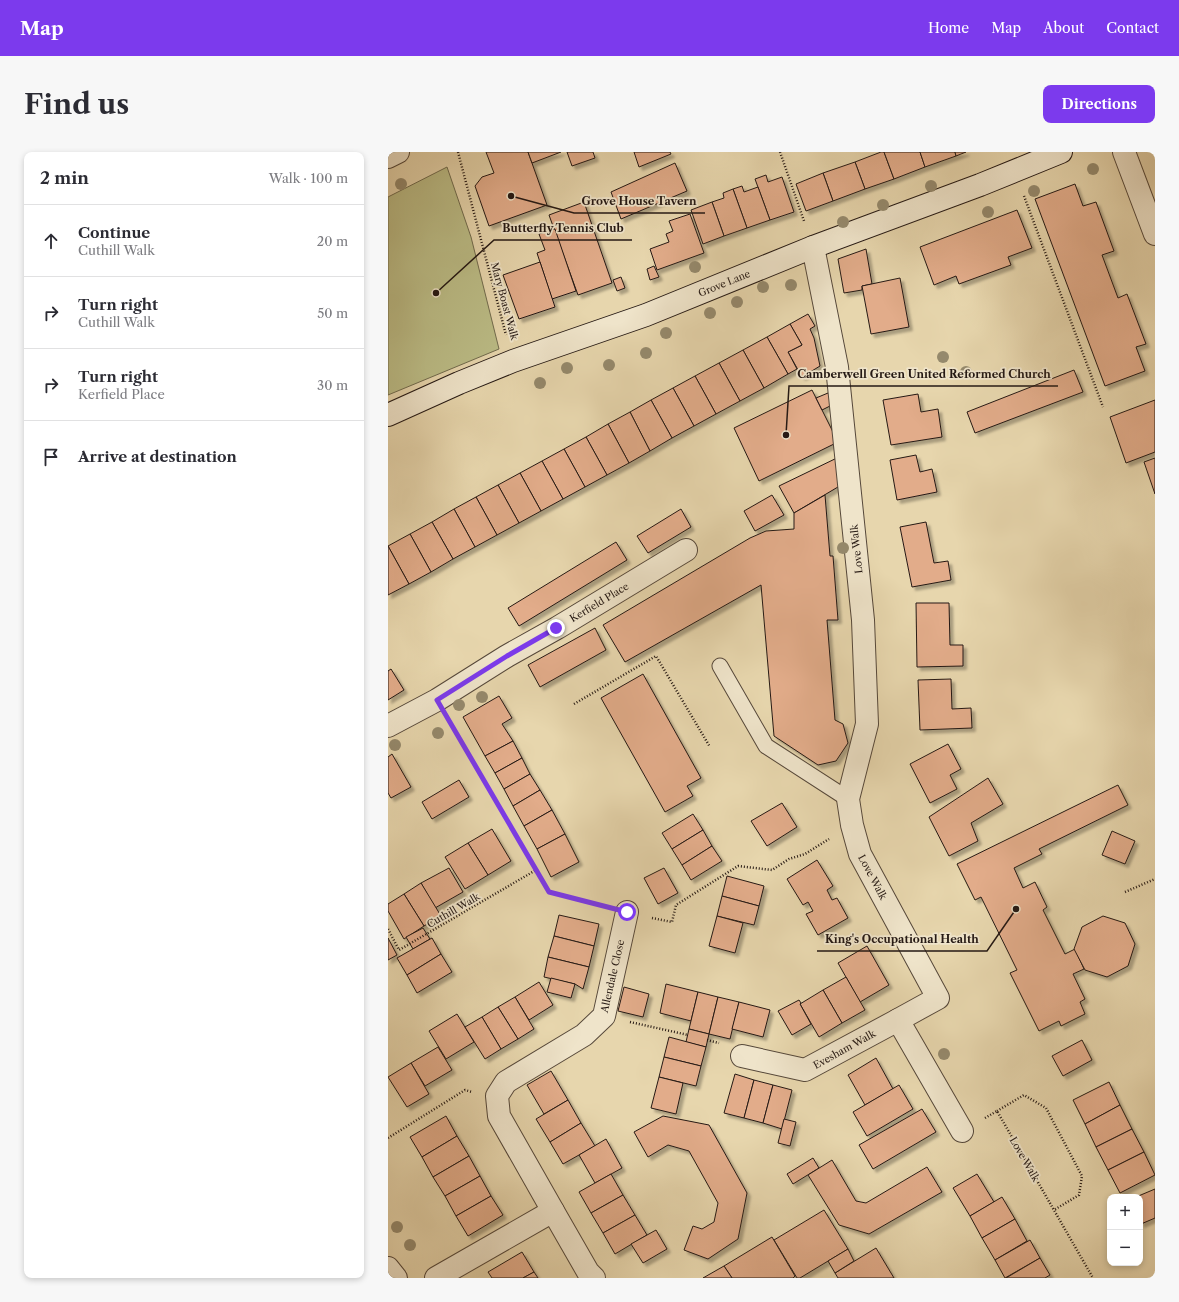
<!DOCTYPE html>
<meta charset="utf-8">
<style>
:root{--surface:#fff;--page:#f7f7f7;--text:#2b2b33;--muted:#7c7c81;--line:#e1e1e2;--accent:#7c3aed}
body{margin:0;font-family:"Libre Caslon Text",serif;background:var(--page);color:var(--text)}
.controls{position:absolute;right:12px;bottom:12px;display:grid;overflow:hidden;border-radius:8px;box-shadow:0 2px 6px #0003}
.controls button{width:36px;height:36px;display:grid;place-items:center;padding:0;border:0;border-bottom:1px solid var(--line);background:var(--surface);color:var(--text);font:20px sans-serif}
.stop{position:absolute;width:12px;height:12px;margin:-9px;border:3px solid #7c3aed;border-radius:50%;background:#fff}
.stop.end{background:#7c3aed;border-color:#fff;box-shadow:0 1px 4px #0008}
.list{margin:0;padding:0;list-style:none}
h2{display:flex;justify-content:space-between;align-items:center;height:52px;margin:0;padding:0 16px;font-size:17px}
h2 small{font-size:13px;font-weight:400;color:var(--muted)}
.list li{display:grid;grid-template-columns:26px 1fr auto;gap:12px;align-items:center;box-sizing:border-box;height:72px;padding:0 16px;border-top:1px solid var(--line)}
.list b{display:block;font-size:15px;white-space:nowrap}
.list p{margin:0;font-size:13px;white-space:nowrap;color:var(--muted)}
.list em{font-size:13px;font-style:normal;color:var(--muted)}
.icon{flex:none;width:22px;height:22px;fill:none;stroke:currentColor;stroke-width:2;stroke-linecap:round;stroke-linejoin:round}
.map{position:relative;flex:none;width:767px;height:1126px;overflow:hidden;border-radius:8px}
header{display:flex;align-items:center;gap:24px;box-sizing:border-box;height:56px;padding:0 20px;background:var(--accent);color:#fff}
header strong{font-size:19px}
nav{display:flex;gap:22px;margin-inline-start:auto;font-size:14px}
.intro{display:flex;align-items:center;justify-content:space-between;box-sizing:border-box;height:96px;padding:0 24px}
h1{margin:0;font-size:28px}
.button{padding:10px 18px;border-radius:8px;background:var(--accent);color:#fff;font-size:14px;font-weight:700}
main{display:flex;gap:24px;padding:0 24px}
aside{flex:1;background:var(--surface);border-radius:8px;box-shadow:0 2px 6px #0003}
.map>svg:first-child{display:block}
.pitch{fill:#bbbc86;stroke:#706a4d}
.building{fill:#e2ac8a;stroke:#251914;filter:url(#shadow)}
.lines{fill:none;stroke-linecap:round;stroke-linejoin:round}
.lane-casing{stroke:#56483a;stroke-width:17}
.street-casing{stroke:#56483a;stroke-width:24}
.secondary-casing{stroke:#251914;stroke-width:24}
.path{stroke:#251914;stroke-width:2.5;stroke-dasharray:1 2;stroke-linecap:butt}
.lane{stroke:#efe4ca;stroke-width:15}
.street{stroke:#efe4ca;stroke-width:22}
.secondary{stroke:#efe4ca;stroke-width:22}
.tree{fill:#95896c}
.route{stroke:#7c3aed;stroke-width:5}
.labels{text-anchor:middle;stroke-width:3.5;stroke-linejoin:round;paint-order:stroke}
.street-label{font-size:10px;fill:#251914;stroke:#efe4ca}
.leader{fill:none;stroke:#251914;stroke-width:1.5}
.callout-dot{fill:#251914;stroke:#efe4ca;stroke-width:1.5}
.callout-label{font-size:11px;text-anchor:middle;font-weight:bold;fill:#251914;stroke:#efe4ca;stroke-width:3.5;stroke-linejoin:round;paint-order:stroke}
</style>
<header>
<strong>Map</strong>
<nav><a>Home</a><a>Map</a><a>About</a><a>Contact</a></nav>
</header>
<div class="intro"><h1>Find us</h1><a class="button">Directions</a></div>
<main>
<aside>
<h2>2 min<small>Walk · 100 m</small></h2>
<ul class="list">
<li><svg class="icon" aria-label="ahead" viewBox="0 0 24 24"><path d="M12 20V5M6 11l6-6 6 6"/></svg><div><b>Continue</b><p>Cuthill Walk</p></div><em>20 m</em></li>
<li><svg class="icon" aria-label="right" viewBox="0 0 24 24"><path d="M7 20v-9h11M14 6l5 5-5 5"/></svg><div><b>Turn right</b><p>Cuthill Walk</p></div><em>50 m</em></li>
<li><svg class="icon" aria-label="right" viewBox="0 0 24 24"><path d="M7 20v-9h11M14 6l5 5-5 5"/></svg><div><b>Turn right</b><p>Kerfield Place</p></div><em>30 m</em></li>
<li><svg class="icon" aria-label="arrive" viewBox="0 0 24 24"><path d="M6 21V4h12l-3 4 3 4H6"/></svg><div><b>Arrive at destination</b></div></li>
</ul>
</aside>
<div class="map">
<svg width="767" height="1126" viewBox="0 0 767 1126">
<defs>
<filter id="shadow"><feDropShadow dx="3.5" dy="3.5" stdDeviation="1" flood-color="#0004"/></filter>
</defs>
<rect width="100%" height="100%" fill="#e7d6ad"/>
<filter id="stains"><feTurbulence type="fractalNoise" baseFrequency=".005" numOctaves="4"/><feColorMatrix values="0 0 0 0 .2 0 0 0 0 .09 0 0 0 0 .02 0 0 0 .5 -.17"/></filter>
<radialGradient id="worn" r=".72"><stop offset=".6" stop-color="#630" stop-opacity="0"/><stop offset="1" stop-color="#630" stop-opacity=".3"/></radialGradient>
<path class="pitch" d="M59,15l24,70 28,112 -111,46v-198z"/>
<g class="building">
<path d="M98,0h42l19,53 -58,21 -14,-40 7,-9 12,-4z"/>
<path d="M140,0h33l-29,11z"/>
<path d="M179,0h26l2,6 -23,8z"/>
<path d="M246,0h36l1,2 -32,13z"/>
<path d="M493,0h3l10,27 -29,10 -10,-27z"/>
<path d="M496,0h36l5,15 -31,12z"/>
<path d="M532,0h35l1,4 -31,11z"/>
<path d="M567,0h11l-10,4z"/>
<path d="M467,10l10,27 -32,12 -10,-28z"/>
<path d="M287,11l12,28 -66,28 -10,-27z"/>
<path d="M435,21l10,28 -27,10 -10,-27z"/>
<path d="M378,23l2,7 14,-5 12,35 -24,8 -15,-41z"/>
<path d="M687,32l8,22 13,-4 18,49 -12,4 16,43 9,-4 19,50 -10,3 9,24 -40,15 -70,-187z"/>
<path d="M354,34l2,6 14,-5 12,33 -23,8 -14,-39z"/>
<path d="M345,37l14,39 -23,8 -12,-34 12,-4 -1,-5z"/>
<path d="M196,50l28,81 -34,12 -29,-80z"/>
<path d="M324,50l12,34 -21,8 -12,-34z"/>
<path d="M629,58l15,38 -24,9 3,8 -52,19 -3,-8 -22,9 -14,-38z"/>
<path d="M302,62l14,39 -47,17 -7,-21 19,-7 -3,-8 7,-3 -4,-10z"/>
<path d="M167,77l21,62 -24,8 -15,-46 8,-3 -6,-16z"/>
<path d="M478,97l6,35 -10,2v4l-18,3 -6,-34z"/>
<path d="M152,110l15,45 -36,12 -16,-44z"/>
<path d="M266,114l5,11 -9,3 -3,-11z"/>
<path d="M233,125l4,11 -8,3 -4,-11z"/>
<path d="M512,126l9,49 -38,7 -9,-48z"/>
<path d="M420,162l7,12 -5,3 4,9 6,28 -18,11 -14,-25 14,-7 -12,-21z"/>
<path d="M402,172l12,21 -14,7 9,17 -9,5 -21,-37z"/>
<path d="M379,185l21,37 -24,14 -21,-38z"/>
<path d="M355,198l21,38 -24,13 -21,-38z"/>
<path d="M331,211l21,38 -24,13 -21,-38z"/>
<path d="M686,218l9,22 -108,41 -8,-21z"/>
<path d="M307,224l21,38 -22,12 -21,-38z"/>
<path d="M285,236l21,38 -22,12 -21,-38z"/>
<path d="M424,238l26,52 -79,39 -25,-53z"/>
<path d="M440,241l6,11 -12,6 -6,-12z"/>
<path d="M530,242l3,18 17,-3 4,28 -51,8 -8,-45z"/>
<path d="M263,248l21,38 -22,13 -20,-39z"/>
<path d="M767,248v52l-29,11 -16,-46z"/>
<path d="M242,260l20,39 -21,12 -21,-39z"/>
<path d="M220,272l21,39 -22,12 -21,-38z"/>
<path d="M198,285l21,38 -22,12 -21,-38z"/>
<path d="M176,297l21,38 -22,12 -21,-38z"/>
<path d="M528,303l4,17 12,-3 5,23 -40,8 -7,-40z"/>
<path d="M453,304l2,28 -49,29 -15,-27z"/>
<path d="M767,306v36l-11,-32z"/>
<path d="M154,309l21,38 -22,12 -21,-38z"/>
<path d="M132,321l21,38 -22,12 -21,-38z"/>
<path d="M110,333l21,38 -22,12 -21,-38z"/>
<path d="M384,343l12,20 -29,16 -11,-20z"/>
<path d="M437,343l5,61h3l5,64h-11l8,100 8,4 5,19 -12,18 -18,4 -44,-29 -13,-151 -136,77 -22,-37 147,-87 16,-7 28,-2v-16z"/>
<path d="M88,345l21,38 -22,12 -21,-38z"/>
<path d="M66,357l21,38 -22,12 -21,-37z"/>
<path d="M293,357l10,18 -43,26 -11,-17z"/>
<path d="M44,370l21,37 -22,13 -21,-38z"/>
<path d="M538,370l8,41 14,-2 3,19 -39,7 -12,-60z"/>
<path d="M22,382l21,38 -22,12 -21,-38z"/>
<path d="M228,390l11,18 -108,66 -11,-18z"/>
<path d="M0,394l21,38 -21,11z"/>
<path d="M528,451h33l1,42h13v21l-46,1z"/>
<path d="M207,476l11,22 -66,37 -12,-22z"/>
<path d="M3,517l13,21 -16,10v-29z"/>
<path d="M255,522l58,104 -14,8 6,10 -28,16 -64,-114z"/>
<path d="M563,527l1,30 19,-1 1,20 -52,2 -2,-50z"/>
<path d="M111,544l13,22 -10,6 11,17 -28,15 -22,-39z"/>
<path d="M125,589l9,17 -27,15 -10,-17z"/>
<path d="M560,592l13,25 -11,6 7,14 -27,14 -20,-39z"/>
<path d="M4,602l19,33 -20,11 -3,-5v-36z"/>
<path d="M134,606l8,16 -26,15 -9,-16z"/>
<path d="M142,622l10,16 -27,16 -9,-17z"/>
<path d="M600,626l15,26 -32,19 7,18 -29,15 -20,-39z"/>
<path d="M71,628l10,17 -37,22 -10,-17z"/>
<path d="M730,633l10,20 -89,44 3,5 -28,14 9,20 12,-6 12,25 -4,3 22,44 10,-5 9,20 -11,5 12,25 -5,3 5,12 -24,12 -2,-5 -20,10 -29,-58 7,-3 -36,-73 -6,3 -18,-36z"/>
<path d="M152,638l12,20 -28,16 -11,-20z"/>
<path d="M394,651l15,24 -30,19 -16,-25z"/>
<path d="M164,658l13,24 -28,15 -13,-23z"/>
<path d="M305,662l10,16 -31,19 -10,-16z"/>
<path d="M104,677l19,32 -23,14 -20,-32z"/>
<path d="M315,678l9,16 -30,19 -10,-16z"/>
<path d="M724,679l23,10 -10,23 -23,-9z"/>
<path d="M177,682l14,28 -28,15 -14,-28z"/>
<path d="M80,691l20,32 -23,14 -20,-32z"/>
<path d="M324,694l10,15 -31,19 -9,-15z"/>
<path d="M429,708l16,26 -6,4 5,10 5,-2 11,20 -30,17 -12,-21 7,-3 -5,-9 -5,3 -16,-26z"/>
<path d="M61,716l14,24 -28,16 -14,-25z"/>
<path d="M276,716l14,25 -20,11 -14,-26z"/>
<path d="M339,724l37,10 -5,20 -37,-10z"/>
<path d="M33,731l20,33 -17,10 -20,-32z"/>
<path d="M16,742l20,32 -20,13 -16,-28v-7z"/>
<path d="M334,744l37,10 -5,19 -37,-9z"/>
<path d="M171,763l40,9 -5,22 -40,-10z"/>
<path d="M329,764l26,7 -8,30 -26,-7z"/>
<path d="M715,764l22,7 10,21 -7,22 -21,11 -22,-7 -11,-21 8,-22z"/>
<path d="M35,776l7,11 -17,10 -7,-12z"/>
<path d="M166,784l40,10 -5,21 -41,-10z"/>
<path d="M0,786l9,17 -9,5z"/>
<path d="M44,786l9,16 -34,21 -10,-17z"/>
<path d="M479,794l22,39 -29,17 -22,-39z"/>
<path d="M53,802l11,18 -35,21 -10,-18z"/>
<path d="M160,805l41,10 -6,22 -8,-5 -31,-7z"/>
<path d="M458,825l19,33 -23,13 -19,-33z"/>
<path d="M163,826l24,6 -4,14 -24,-6z"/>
<path d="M151,830l14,23 -24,15 -14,-23z"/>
<path d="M278,832l32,8 -7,29 -31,-8z"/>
<path d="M236,835l25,7 -6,23 -25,-6z"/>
<path d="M435,838l19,33 -23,14 -19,-33z"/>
<path d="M310,840l20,5 -9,37 -20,-5z"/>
<path d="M127,845l19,32 -16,10 -20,-32z"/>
<path d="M330,845l21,5 -9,37 -21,-5z"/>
<path d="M411,848l2,3 -1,1 11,20 -19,11 -14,-24z"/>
<path d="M351,850l31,8 -7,27 -31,-8z"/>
<path d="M110,855l20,32 -17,10 -19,-32z"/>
<path d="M69,862l17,28 -28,17 -17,-28z"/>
<path d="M94,865l19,32 -16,10 -20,-32z"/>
<path d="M301,877l20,5 -3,13 -20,-5z"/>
<path d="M281,885l37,10 -5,19 -37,-9z"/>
<path d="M694,888l10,20 -29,16 -11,-20z"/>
<path d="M50,895l14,23 -27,16 -14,-23z"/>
<path d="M276,905l37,9 -5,20 -37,-9z"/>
<path d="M488,906l17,31 -28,16 -17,-30z"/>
<path d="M23,911l18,31 -22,13 -19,-30z"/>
<path d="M163,919l17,29 -24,14 -17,-29z"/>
<path d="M347,922l19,6 -10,38 -20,-5z"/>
<path d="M271,925l24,6 -7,31 -25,-6z"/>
<path d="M366,928l19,5 -10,38 -19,-5z"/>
<path d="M721,930l11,23 -35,19 -12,-24z"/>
<path d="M385,933l19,5 -10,39 -19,-6z"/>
<path d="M511,933l14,24 -46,27 -14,-24z"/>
<path d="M180,948l13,23 -31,19 -14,-23z"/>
<path d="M732,953l12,24 -36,18 -11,-23z"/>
<path d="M534,957l14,23 -63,37 -14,-24z"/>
<path d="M58,964l11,20 -35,21 -12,-20z"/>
<path d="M275,964l46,9 38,68 -9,46 -30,20 -24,-9 9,-24 9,3 12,-7 4,-19 -29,-52 -21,-6 -20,12 -14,-25z"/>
<path d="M396,967l12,3 -6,24 -12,-3z"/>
<path d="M193,971l14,23 -32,18 -13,-22z"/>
<path d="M744,977l12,23 -36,18 -12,-23z"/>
<path d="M69,984l12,20 -36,21 -11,-20z"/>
<path d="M218,987l16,29 -27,15 -16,-28z"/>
<path d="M756,1000l11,23 -35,18 -12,-23z"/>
<path d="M81,1004l11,20 -35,20 -12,-19z"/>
<path d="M425,1006l6,10 -26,16 -6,-10z"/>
<path d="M444,1008l24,41 10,2 61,-36 15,25 -73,42 -30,-9 -31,-50z"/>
<path d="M223,1022l12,21 -32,18 -12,-21z"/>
<path d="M589,1022l17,28 -24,14 -17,-28z"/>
<path d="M92,1024l11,20 -35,20 -11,-20z"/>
<path d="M767,1037v29l-14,6 -1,-3v-24h-4z"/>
<path d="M235,1043l12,20 -32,18 -12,-20z"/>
<path d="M103,1044l12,19 -35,21 -12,-20z"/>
<path d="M614,1045l13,22 -33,19 -12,-22z"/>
<path d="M436,1058l24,39 -48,29h-3l-23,-38z"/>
<path d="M247,1063l12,20 -32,19 -12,-21z"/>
<path d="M627,1067l12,22 -32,19 -13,-22z"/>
<path d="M268,1078l11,19 -24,14 -12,-19z"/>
<path d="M384,1085l23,39 -2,2h-61l-8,-12z"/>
<path d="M642,1088l10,18 -35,20 -10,-18z"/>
<path d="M488,1096l18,30h-56l-3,-5z"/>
<path d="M460,1097l6,12 -19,12 -7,-12z"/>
<path d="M134,1100l12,20 -11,6h-31l-4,-6z"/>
<path d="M652,1106l10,17 -5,3h-39z"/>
<path d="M336,1114l8,12h-29z"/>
<path d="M146,1120l4,6h-15z"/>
</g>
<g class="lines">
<g class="lane-casing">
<path id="lane" d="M332,514l46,80 82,53"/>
</g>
<g class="street-casing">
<g id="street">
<path d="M736,0l31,82"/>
<path d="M0,5l10,-5"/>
<path d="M425,95l24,120 26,253 4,104 -19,75 4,26 8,29 78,144 -40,22 64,111"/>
<path d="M0,574l49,-26 70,-44 50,-28 129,-78"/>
<path d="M354,904l63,14 93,-50"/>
<path d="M165,1059l-54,-95 -2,-20 9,-14 78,-47 20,-19 23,-104"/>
<path d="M0,1116l8,10"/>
<path d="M48,1126l117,-67 35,61 6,6"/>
</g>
</g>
<g class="secondary-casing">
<path id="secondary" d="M0,263l71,-32 54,-22 133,-46 167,-68 167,-62 81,-33"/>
</g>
<g class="path">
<path d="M70,0l48,183"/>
<path d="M392,0l24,69"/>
<path d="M636,44l79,211"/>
<path d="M186,552l82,-48 54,91"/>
<path d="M62,570l86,148"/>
<path d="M737,740l30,-13"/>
<path d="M264,766l20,4 4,-17 62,-39 34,4 17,-11 16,-5 24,-15"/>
<path d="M0,777l11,21 137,-80 13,22 54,14"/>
<path d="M242,870l58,13"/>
<path d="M319,888l12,3"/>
<path d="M609,959l27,-16 22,13 36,68 -3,19 -25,15"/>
<path d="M597,966l12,-7 96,167"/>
<path d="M0,986l77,-48 7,2"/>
</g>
<use href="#lane" class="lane"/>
<use href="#street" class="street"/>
<use href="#secondary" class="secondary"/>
</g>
<g class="tree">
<circle cx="705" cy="17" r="6"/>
<circle cx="13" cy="32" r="6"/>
<circle cx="543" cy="34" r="6"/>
<circle cx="646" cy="39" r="6"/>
<circle cx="495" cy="53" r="6"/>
<circle cx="600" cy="60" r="6"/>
<circle cx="455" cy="70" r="6"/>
<circle cx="307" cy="115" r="6"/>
<circle cx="403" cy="133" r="6"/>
<circle cx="375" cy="135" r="6"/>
<circle cx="349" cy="150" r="6"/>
<circle cx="322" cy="161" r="6"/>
<circle cx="278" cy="181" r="6"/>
<circle cx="258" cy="201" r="6"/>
<circle cx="555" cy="205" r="6"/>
<circle cx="221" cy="213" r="6"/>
<circle cx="179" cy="216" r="6"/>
<circle cx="578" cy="220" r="6"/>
<circle cx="152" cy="231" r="6"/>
<circle cx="455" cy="396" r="6"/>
<circle cx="94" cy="545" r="6"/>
<circle cx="71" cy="553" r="6"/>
<circle cx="50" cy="581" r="6"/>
<circle cx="7" cy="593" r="6"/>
<circle cx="556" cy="902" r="6"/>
<circle cx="9" cy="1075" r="6"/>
<circle cx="22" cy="1093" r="6"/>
</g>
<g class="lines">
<path class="route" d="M168,476l-49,28 -70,44 112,192 78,20"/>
</g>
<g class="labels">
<g class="street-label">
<text transform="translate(336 131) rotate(-22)" y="4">Grove Lane</text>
<text transform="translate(117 149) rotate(75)" y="4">Mary Boast Walk</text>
<text transform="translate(468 397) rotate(-96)" y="4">Love Walk</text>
<text transform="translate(211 450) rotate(-31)" y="4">Kerfield Place</text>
<text transform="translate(485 725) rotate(62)" y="4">Love Walk</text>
<text transform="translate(65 758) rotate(-30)" y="4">Cuthill Walk</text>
<text transform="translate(224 824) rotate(-77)" y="4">Allendale Close</text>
<text transform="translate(456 897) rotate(-29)" y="4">Evesham Walk</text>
<text transform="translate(637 1007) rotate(60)" y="4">Love Walk</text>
</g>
</g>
<path class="leader" d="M123 44L186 61H317M48 141L106 88H244M398 283L401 234H670M628 757L599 799H429"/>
<g class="callout-dot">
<circle cx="123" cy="44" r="4"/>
<circle cx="48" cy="141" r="4"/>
<circle cx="398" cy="283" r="4"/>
<circle cx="628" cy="757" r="4"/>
</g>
<g class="callout-label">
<text x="251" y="53">Grove House Tavern</text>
<text x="175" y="80">Butterfly Tennis Club</text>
<text x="536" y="226">Camberwell Green United Reformed Church</text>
<text x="514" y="791">King's Occupational Health</text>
</g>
<rect width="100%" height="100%" filter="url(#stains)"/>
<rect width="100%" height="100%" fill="url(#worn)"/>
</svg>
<div class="controls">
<button>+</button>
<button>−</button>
</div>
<div class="stop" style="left:239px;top:760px"></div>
<div class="stop end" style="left:168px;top:476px"></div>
</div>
</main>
